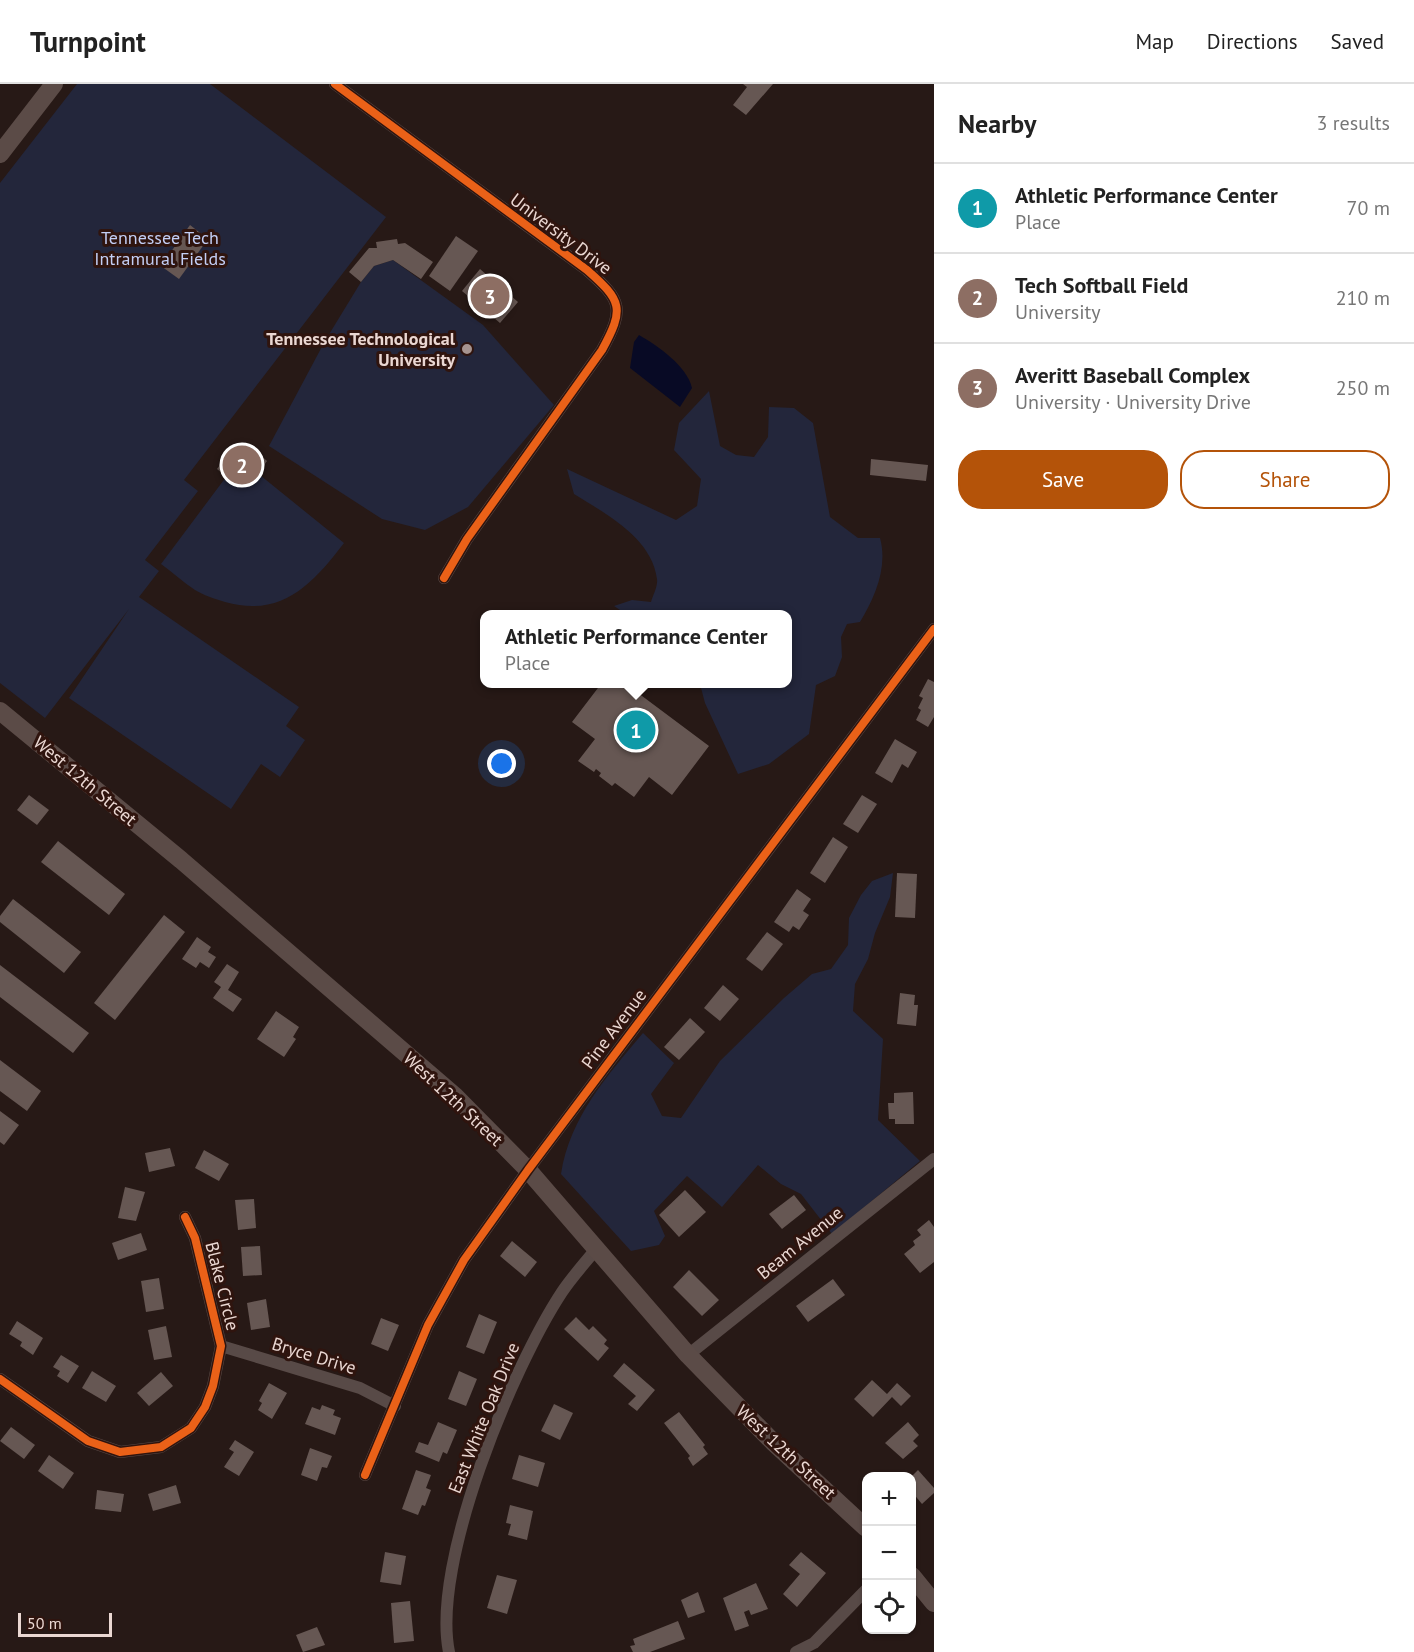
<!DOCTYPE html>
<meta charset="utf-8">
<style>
:root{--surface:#fff;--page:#f2f2f2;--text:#222;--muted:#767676;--line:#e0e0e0;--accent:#b45309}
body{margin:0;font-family:"PT Sans",sans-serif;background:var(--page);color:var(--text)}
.controls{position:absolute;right:18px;bottom:18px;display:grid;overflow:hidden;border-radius:12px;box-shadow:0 2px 4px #0004}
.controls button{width:54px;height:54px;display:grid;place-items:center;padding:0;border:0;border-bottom:2px solid var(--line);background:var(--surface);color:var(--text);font:30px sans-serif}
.scale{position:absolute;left:18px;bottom:15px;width:94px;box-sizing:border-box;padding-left:6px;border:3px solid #ead7d2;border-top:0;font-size:16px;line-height:21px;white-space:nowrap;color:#ead7d2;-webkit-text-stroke:4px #2f140e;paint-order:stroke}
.you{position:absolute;left:502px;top:680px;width:21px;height:21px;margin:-15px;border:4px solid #fff;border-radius:50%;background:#1a73e8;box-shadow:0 0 0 9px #1a73e833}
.badge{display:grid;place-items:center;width:39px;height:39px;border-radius:50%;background:var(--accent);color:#fff;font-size:20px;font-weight:700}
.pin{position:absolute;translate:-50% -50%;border:3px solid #fff;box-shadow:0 2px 6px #0006}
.popup{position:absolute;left:480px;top:526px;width:312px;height:78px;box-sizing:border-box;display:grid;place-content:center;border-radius:12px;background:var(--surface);filter:drop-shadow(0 2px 4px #0005);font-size:20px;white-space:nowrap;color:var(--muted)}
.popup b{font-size:22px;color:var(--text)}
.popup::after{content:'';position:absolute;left:50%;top:100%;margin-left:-12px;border:12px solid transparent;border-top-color:var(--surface)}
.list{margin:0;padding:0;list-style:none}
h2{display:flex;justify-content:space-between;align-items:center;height:78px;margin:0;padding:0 24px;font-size:26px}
h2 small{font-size:20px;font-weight:400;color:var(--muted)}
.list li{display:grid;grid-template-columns:39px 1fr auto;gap:18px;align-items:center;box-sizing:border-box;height:90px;padding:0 24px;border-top:2px solid var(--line)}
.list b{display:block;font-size:22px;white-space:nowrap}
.list p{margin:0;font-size:20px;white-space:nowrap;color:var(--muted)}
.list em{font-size:20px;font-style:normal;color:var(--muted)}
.actions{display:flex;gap:12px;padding:18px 24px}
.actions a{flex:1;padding:14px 0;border:2px solid var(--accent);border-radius:24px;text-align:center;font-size:21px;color:var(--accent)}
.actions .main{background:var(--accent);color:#fff}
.icon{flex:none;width:33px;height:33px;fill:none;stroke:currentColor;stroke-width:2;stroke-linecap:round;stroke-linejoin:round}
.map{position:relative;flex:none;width:934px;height:1568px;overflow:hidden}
header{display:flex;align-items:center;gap:36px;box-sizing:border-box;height:84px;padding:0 30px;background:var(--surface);border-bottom:2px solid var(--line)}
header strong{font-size:28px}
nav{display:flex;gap:33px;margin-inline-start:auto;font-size:21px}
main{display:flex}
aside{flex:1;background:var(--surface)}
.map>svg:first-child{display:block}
.green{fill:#23263b}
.water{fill:#080a25}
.building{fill:#665753}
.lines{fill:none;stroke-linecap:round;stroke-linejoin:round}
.minor{stroke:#584a47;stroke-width:12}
.secondary{stroke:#5b4b47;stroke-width:18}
.cycleway-casing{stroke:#2f140e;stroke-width:11}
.cycleway{stroke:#ea6118;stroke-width:8}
.poi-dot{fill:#a69490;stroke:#2f140e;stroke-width:2}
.labels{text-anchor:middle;stroke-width:6;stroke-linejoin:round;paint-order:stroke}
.street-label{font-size:18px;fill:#ead7d2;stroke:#2f140e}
.park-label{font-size:18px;fill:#c3cff6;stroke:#2f140e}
.poi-label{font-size:18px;font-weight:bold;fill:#ead7d2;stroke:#2f140e;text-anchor:end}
</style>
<header>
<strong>Turnpoint</strong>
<nav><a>Map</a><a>Directions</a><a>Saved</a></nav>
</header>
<main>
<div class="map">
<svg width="934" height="1568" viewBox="0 0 934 1568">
<rect width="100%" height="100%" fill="#271916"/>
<g class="green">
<path d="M77,0h133l176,133 -202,263 14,11 -53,69 14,11 -20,26 160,110 -13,19 19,14 -25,37 -19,-13 -30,45 -162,-111 60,-89 -84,109 -45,-35v-500z"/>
<path d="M393,176l90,65 71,80 -86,102 -43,23 -43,-11 -113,-73 56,-105 36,-59 13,-16z"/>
<path d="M709,307l11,55 16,9 18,2 14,-20 1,-30 25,1 19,15 17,94 28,21h22c8,29 -5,59 -20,84l-13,2 -6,13 1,20 -7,19 -19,9 -7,49 -40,30 -31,10 -33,-71 -5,-19h88v-70h-162l-12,-8 18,-6 19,2c2,-7 7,-16 6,-23 -5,-41 -51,-65 -83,-85l-7,-25 109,51 21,-14 4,-27 -27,-29 5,-27z"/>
<path d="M250,383l94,76c-32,42 -63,75 -119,59 -10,-3 -22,-7 -30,-12 -12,-8 -23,-18 -34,-26l71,-95z"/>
<path d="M893,789l-3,24 -15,36 -7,26 -13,25 -2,27 30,28 -5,81 42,41 -88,73 -31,-40 -20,-10 -23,-19 -36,42 -35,-31 -33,35 11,25 -6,9 -28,6 -70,-77c9,-57 46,-98 82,-141l31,30 -23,31 11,22 19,2 39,-57 64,-63 28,-24 19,-5 17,-24 1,-27 12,-23 11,-14z"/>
</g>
<path class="water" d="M639,251c19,11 48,31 53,53l-12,19 -50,-39 4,-26z"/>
<g class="building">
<path d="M743,0h30l-27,31 -13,-10 14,-18z"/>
<path d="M190,141l18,14 -29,40 -18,-13z"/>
<path d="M456,152l22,15 -28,40 -21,-15z"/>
<path d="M397,155l1,5 7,-1 28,19 -12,17 -28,-19 -19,6 -13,16 -12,-10 20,-24h8l-1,-6z"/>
<path d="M480,185l38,33 -18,21 -38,-32z"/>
<path d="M248,366l5,8 5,-5 9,8 -9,13 -8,-7 -18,2 -5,8 -10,-8 6,-8 9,2v-10z"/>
<path d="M871,375l57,6 -2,16 -56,-6z"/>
<path d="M928,595l6,3v35l-6,10 -12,-7 5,-10 -3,-2 5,-10 -4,-2z"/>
<path d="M601,600h25l83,62 -37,49 -23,-18 -15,20 -19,-14 -3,3 -13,-10 2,-3 -5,-4 -2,3 -16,-11 17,-22 -23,-17z"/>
<path d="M895,655l22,13 -9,16 -6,-4 -10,19 -17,-10z"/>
<path d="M29,711l20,15 -12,15 -20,-15z"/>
<path d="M862,711l15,9 -19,29 -15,-9z"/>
<path d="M833,753l15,10 -23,36 -15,-10z"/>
<path d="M58,757l67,53 -16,21 -68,-53z"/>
<path d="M897,789l20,1 -2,44 -20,-1z"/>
<path d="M797,805l14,10 -8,12 6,4 -10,15 -6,-4 -4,6 -15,-10z"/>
<path d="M13,815l68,53 -17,21 -64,-51v-6z"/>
<path d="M164,831l21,17 -70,88 -21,-17z"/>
<path d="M767,848l16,12 -21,27 -16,-12z"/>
<path d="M197,853l14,10 -3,5 8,5 -7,11 -9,-6 -4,6 -14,-9z"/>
<path d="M227,880l12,8 -11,18 14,9 -9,13 -20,-14 8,-11 -7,-5z"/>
<path d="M0,881l89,68 -16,20 -73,-56z"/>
<path d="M723,901l16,14 -19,22 -16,-13z"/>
<path d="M900,909l15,2 -1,10h4l-2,21 -19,-2z"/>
<path d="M276,927l23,16 -6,10 3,2 -12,18 -27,-18z"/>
<path d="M690,934l15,14 -26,28 -15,-13z"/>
<path d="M0,976l41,31 -14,20 -27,-20z"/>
<path d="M913,1008l1,32h-19v-5h-6l-1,-16h6v-10z"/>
<path d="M0,1027l19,14 -15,20 -4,-3z"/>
<path d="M170,1064l5,18 -26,6 -4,-19z"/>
<path d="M204,1066l25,14 -10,17 -24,-13z"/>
<path d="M125,1103l20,5 -9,29 -18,-3z"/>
<path d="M685,1106l21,22 -27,25 -20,-22z"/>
<path d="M794,1111l12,15 -24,19 -13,-15z"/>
<path d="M254,1115l2,29 -18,2 -3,-30z"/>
<path d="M929,1136l5,7v35l-14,11 -16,-19 11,-9 -2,-4 8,-6 -4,-5z"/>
<path d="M141,1149l6,17 -29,10 -6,-17z"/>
<path d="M512,1157l25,21 -12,15 -25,-21z"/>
<path d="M260,1162l2,29 -19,1 -2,-29z"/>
<path d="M689,1186l30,30 -17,16 -29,-29z"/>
<path d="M159,1194l5,31 -18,3 -5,-31z"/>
<path d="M833,1195l12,16 -37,27 -12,-16z"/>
<path d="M266,1215l4,28 -19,3 -4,-27z"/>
<path d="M479,1230l18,8 -13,32 -18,-7z"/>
<path d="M576,1233l13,13 4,-4 14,14 -3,4 5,4 -11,13 -34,-32z"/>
<path d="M381,1234l18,7 -11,26 -17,-7z"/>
<path d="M17,1237l26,17 -10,17 -13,-9 2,-4 -13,-8z"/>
<path d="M166,1242l6,31 -18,3 -6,-30z"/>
<path d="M61,1271l18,11 -11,17 -11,-7 3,-5 -7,-4z"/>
<path d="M624,1279l31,27 -18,21 -9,-7 8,-8 -23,-20z"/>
<path d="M92,1287l24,15 -10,16 -24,-14z"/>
<path d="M459,1287l18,8 -11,27 -18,-7z"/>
<path d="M161,1288l12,14 -24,20 -12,-13z"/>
<path d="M872,1296l15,14 10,-11 14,13 -10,10 -9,-9 -19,20 -19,-18z"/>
<path d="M269,1299l18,10 -15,26 -14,-9 4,-7 -3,-2z"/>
<path d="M554,1320l19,9 -13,27 -19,-9z"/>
<path d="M322,1321l13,5 -2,5 8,3 -6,17 -30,-11 7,-17 8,3z"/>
<path d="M679,1328l26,33 -2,2 5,7 -15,12 -5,-8 2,-2 -26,-33z"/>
<path d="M438,1338l19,8 -10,24 -4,-2 -4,10 -24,-10 4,-10 9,3z"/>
<path d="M908,1338l11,13 -6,6 5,5 -15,13 -18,-16z"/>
<path d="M11,1343l24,18 -11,14 -24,-18z"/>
<path d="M235,1356l19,12 -15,24 -15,-9 10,-15 -5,-3z"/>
<path d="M310,1364l22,8 -5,12 -5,-1 -5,14 -16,-6z"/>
<path d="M49,1371l25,18 -11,16 -25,-18z"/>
<path d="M519,1371l26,8 -7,24 -26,-8z"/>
<path d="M416,1386l15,5 -5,13 5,2 -6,16 -3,-1 -4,10 -16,-6z"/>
<path d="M918,1386l16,18v5l-12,11 -10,-12v-16z"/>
<path d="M176,1401l5,18 -28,8 -5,-17z"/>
<path d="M97,1406l27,4 -3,18 -26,-3z"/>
<path d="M510,1421l23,6 -6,29 -19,-5 3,-11 -5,-1z"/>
<path d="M385,1468l21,4 -5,29 -21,-3z"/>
<path d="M801,1468l25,21 -29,34 -14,-13 17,-20 -11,-9z"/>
<path d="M497,1491l20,5 -10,34 -20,-6z"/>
<path d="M756,1499l12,26 -17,6 -2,-5 -5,2 5,14 -14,5 -12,-33z"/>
<path d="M698,1508l7,20 -17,6 -7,-18z"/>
<path d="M410,1517l4,40 -20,2 -3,-40z"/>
<path d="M678,1537l7,18 -35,13h-17l-3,-6 5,-1 -2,-6z"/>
<path d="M317,1543l8,18 -22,7 -7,-17z"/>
</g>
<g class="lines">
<g class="minor">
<path d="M335,0l252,186c35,31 38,38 15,80l-135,189 -23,39"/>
<path d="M221,1262l139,42 35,18"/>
<path d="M688,1271l246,-196"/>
<path d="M0,1295l88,62 32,11 41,-5 30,-19 14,-21 8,-21 8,-40 -26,-108 -10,-21"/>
<path d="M365,1391l63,-150 36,-65 64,-90 406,-541"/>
<path d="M449,1568c-18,-89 63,-284 113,-360 10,-15 23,-29 34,-43"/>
<path d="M796,1568l18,-9 52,-53"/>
</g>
<g class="secondary">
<path d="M0,70l54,-70"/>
<path d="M0,627l181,149 274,236 73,74 160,185 86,88 92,85"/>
<path d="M912,1492l22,27"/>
</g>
<g class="cycleway-casing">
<g id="cycleway">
<path d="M335,0l252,186c35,31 38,38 15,80l-135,189 -23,39"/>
<path d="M0,1295l88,62 32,11 41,-5 30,-19 14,-21 8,-21 8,-40 -26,-108 -10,-21"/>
<path d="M365,1391l63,-150 36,-65 64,-90 406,-541"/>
</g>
</g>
<use href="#cycleway" class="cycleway"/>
</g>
<circle class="poi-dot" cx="467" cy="265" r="6"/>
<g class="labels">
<g class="street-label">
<text transform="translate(561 150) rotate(37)" y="6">University Drive</text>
<text transform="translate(85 697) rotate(40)" y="6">West 12th Street</text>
<text transform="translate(614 945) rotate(-53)" y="6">Pine Avenue</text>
<text transform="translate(453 1015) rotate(43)" y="6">West 12th Street</text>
<text transform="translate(800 1159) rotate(-39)" y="6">Beam Avenue</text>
<text transform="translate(222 1202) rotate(76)" y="6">Blake Circle</text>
<text transform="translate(314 1272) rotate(17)" y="6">Bryce Drive</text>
<text transform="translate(484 1334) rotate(-68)" y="6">East White Oak Drive</text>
<text transform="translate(786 1368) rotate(43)" y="6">West 12th Street</text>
</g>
<g class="park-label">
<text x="160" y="160">Tennessee Tech<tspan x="160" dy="21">Intramural Fields</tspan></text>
</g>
<g class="poi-label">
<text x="455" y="261">Tennessee Technological<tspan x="455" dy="21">University</tspan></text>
</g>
</g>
</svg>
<div class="controls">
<button>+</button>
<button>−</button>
<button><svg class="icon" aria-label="locate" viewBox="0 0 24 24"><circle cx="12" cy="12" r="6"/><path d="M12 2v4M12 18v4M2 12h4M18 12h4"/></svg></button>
</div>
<div class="scale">50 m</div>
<div class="you"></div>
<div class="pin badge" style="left:636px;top:646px;background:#0f9aa8">1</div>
<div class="popup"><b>Athletic Performance Center</b>Place</div>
<div class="pin badge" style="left:242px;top:381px;background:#8d6e63">2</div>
<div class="pin badge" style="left:490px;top:212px;background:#8d6e63">3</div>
</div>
<aside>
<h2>Nearby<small>3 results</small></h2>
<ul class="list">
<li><span class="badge" style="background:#0f9aa8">1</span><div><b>Athletic Performance Center</b><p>Place</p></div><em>70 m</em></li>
<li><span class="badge" style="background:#8d6e63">2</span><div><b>Tech Softball Field</b><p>University</p></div><em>210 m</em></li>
<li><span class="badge" style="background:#8d6e63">3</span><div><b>Averitt Baseball Complex</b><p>University · University Drive</p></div><em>250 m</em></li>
</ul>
<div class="actions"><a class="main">Save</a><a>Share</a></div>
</aside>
</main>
